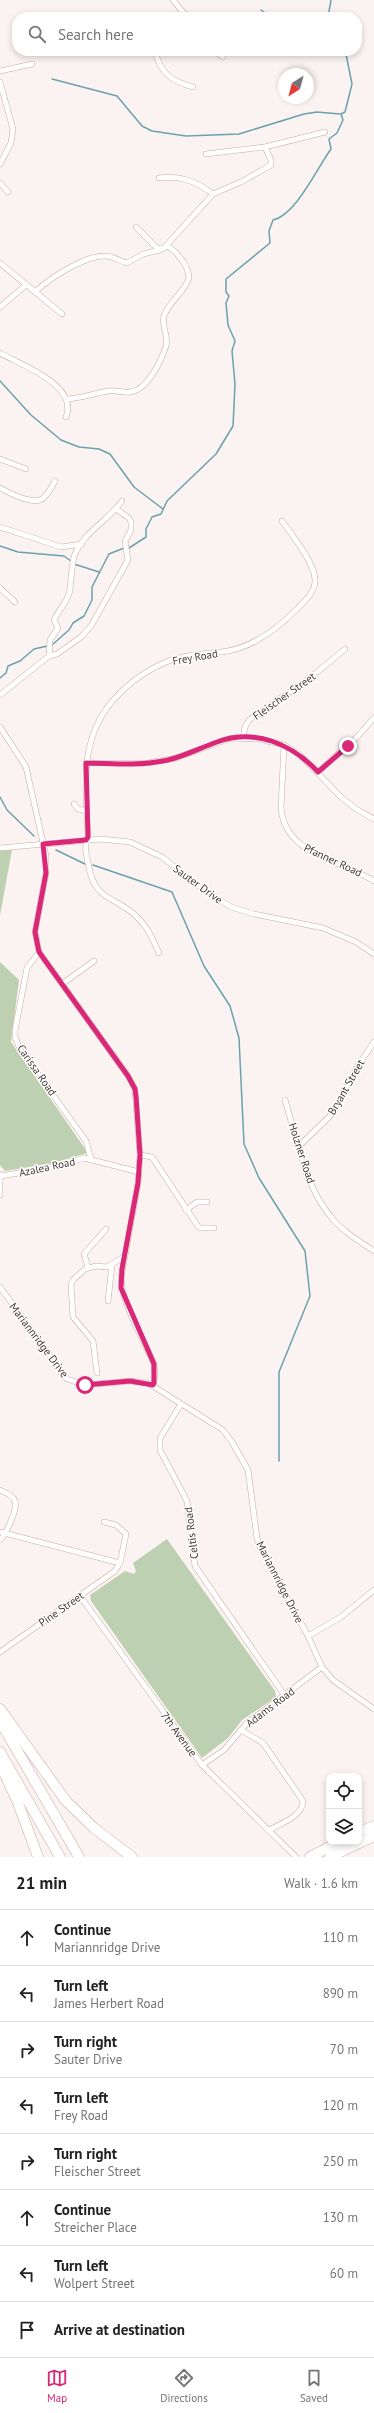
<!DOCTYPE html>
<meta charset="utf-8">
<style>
:root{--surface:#fff;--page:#f2f2f2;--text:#202124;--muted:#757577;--line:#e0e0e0;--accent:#db2777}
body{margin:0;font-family:"PT Sans",sans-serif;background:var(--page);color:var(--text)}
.controls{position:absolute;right:12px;bottom:12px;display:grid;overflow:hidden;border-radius:8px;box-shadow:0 2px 6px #0003}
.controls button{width:36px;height:36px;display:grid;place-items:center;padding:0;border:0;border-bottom:1px solid var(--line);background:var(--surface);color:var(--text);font:20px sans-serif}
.compass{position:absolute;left:278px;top:68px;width:36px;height:36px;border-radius:50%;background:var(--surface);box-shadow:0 2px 6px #0003;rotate:216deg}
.stop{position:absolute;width:12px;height:12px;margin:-9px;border:3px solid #db2777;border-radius:50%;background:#fff}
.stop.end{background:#db2777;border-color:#fff;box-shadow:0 1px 4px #0008}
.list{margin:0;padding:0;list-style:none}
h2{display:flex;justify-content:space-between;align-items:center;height:52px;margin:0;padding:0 16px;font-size:17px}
h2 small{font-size:13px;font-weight:400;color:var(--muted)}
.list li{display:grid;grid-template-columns:26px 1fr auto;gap:12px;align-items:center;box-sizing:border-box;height:56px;padding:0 16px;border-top:1px solid var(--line)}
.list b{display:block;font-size:15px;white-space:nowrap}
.list p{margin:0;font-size:13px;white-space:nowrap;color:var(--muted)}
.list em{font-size:13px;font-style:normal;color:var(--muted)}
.icon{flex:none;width:22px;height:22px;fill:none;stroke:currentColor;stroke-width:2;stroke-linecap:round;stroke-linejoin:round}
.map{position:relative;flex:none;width:374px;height:1857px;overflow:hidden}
.search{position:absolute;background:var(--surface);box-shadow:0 2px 6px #0003;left:12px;right:12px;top:12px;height:44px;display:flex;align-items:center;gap:10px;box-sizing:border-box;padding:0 14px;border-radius:16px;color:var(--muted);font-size:15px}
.sheet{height:500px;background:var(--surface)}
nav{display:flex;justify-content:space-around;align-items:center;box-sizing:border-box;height:56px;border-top:1px solid var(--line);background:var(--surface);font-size:11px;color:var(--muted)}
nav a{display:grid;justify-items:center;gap:2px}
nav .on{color:var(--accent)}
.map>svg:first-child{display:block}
.green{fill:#bed0b2}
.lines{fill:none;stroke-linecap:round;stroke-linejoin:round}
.stream{stroke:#6ca1ad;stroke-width:1.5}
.street-casing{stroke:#caaa9e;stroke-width:6}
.highway-casing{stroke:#caaa9e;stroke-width:11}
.street{stroke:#fff;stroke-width:5}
.highway{stroke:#fff;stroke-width:10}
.route{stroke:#db2777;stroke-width:5}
.labels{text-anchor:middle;stroke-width:3;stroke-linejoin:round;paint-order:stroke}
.street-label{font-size:11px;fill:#473934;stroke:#fff}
</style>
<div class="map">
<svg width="374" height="1857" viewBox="0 0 374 1857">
<rect width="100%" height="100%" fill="#faf3f1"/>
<g class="green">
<path d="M12,850l-12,65v-64z"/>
<path d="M0,962l19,18 -8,62 77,111 -35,10 -48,8 -5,-6z"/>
<path d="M167,1539l108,152 1,6 -34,23 -14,18 -26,20 -111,-157 -1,-6 35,-24 9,3 2,-3 -3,-8z"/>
</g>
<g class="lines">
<g class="stream">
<path d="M261,10l10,7"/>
<path d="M328,17l3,-17"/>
<path d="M52,79l65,17 25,30 10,5 34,5 53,-2 65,-20 13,-2 23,2"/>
<path d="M0,381l31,34 30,25 18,7 20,2 11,5 24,33 29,22"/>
<path d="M0,546l18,6 46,4 7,5"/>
<path d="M129,548l17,-11v-8l6,-12 9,-3 6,-13 49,-47 17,-28 2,-42 -3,-33 3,-10 -7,-16 -2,-22 3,-7 -3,-4v-13l44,-36 -1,-12 4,-11c23,-5 44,-52 58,-71l-2,-10 8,-6 6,-13 -2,-6 4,-2 7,-28 -6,-30 -4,-3"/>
<path d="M74,564l25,8"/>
<path d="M0,678l6,-5 2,-7 12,-5 14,-12 18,-4 17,-15 4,-7 11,-7 8,-16v-13l17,-33 15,-6"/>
<path d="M0,797l7,13 27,26"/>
<path d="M56,850l29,14"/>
<path d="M93,865l79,27 32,74 26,40 9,32 5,106 15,34 46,73 5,45 -31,76v89"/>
</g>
<g class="street-casing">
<g id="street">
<path d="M173,0l14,17"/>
<path d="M155,51c6,23 16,30 38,36"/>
<path d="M215,51l8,6"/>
<path d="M0,71l32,-7"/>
<path d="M0,82l13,47 -2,14 -11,21"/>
<path d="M206,154l59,-7 60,-15"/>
<path d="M159,178c21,-3 37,3 54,16"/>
<path d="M0,183l8,9"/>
<path d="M136,227l21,21 6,1 50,-55 28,-12 30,-17v-5l-6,-13"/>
<path d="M0,263l62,51"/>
<path d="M35,292c14,-13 51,-38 72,-36 7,1 13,5 20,7l16,-9 17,-4"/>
<path d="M0,307l26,-22"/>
<path d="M0,353c21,12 79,32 66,64"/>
<path d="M67,399c15,-1 28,-6 42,-8 8,-1 14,2 21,1 18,-2 31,-31 36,-46 3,-10 -5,-20 -2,-30 6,-16 20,-23 25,-38 0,-11 -12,-27 -22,-32"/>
<path d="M0,459l26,10"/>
<path d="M0,488c10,5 31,17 42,11 6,-4 10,-13 13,-18"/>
<path d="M0,527l61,20 21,-3"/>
<path d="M0,588l15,14"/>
<path d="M49,656l8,-2 24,-17 10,-11 37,-66 -3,-19 6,-11v-8l-2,-4 -13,-9"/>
<path d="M0,695l49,-39 1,-16 8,-12 -4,-8c5,-11 14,-18 16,-30 1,-9 2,-29 5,-36 10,-23 33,-33 47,-53"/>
<path d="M0,727l26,40 20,89v17l-11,59 4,20 89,124 7,13 5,66 -2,28 -17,95c2,29 22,60 33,86l1,11 -2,10"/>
<path d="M243,737l2,-10 4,-7 61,-42 35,-29"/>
<path d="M284,745l-3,63c4,47 59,52 93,73"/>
<path d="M86,763h62l28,-5 55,-20 28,1 25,6 15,9 42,43 15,12 18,10"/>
<path d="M318,772l39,-35 17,-19"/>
<path d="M74,804l4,5 9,2"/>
<path d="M0,848l101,-9 29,3 32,15 43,34 26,16 23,7 69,14 33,14 18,12"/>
<path d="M39,952l-12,16 -12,62v7l5,12 66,92 5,18"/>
<path d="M159,953c-6,-13 -11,-26 -22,-36 -23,-23 -42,-13 -49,-54 -2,-10 -4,-17 0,-26 -2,-45 -9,-91 19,-129 15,-20 36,-36 59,-46 20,-8 42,-8 62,-11 27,-5 50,-23 69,-42 8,-8 19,-18 18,-30 -1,-17 -23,-44 -33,-58"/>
<path d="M62,984l32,-23"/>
<path d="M285,1100c12,39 19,85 46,117 11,14 28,24 43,34"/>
<path d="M299,1146l32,-31 28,-51 15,-22"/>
<path d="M140,1155l12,2 45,68 3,3h14"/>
<path d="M1,1176l58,-10 25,-8 55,14"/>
<path d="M0,1195v-21"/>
<path d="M186,1210l11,-8h10"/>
<path d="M88,1267l-4,-13 22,-25"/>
<path d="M0,1287l67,92 18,6 45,-4 18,2 75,47 9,12 16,28 9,68 4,12 47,86 14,31 11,13 41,29"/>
<path d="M108,1301l4,-36"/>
<path d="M97,1373l-4,-32 -20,-24 -2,-32 2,-5 12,-11 11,-3 11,1 18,-11"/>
<path d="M181,1404l-21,34v12l27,51 8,65 90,130"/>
<path d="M0,1490c5,2 13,5 15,11 3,8 -9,33 -15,39"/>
<path d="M0,1532l120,31"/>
<path d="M80,1596l122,169 94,92"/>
<path d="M308,1636l33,-19 33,-27"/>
<path d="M0,1652l115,-81 5,-8 6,-29 -10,-9 -12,-3"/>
<path d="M241,1730l22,13 40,58c0,15 -23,23 -34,29"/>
<path d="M202,1765l22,-15 23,-27 75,-56"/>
</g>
</g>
<g class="highway-casing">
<g id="highway">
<path d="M0,1709l66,92 28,27 38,29"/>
<path d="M0,1721l79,136"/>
<path d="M0,1752l60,105"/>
<path d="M1,1766l17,37 20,54"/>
<path d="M359,1832l15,-6"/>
<path d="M310,1857l29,-15"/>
<path d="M330,1857l44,-21"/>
</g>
</g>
<use href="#street" class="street"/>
<use href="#highway" class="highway"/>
</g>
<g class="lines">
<path class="route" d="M85,1385l45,-4 23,4 1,-2v-19l-33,-76 1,-19 16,-86 2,-28 -4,-58 -1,-8 -7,-13 -89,-124 -4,-20 11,-59 -3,-29 43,-4 2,-3 -2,-74c28,1 55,3 82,-3 17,-4 32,-12 49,-18 38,-14 75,2 101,30l30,-26"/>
</g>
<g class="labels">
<g class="street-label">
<text transform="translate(195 657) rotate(-10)" y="4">Frey Road</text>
<text transform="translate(284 696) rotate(-35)" y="4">Fleischer Street</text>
<text transform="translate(333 860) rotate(25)" y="4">Pfanner Road</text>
<text transform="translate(198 884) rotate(36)" y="4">Sauter Drive</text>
<text transform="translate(37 1070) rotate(55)" y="4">Carissa Road</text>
<text transform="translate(346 1087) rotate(-60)" y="4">Bryant Street</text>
<text transform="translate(302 1153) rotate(72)" y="4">Holzner Road</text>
<text transform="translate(47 1167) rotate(-12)" y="4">Azalea Road</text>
<text transform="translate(39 1340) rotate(53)" y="4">Mariannridge Drive</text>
<text transform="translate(191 1533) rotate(-97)" y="4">Celtis Road</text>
<text transform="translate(280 1582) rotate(63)" y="4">Mariannridge Drive</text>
<text transform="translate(61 1609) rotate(-35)" y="4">Pine Street</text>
<text transform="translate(270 1707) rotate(-37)" y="4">Adams Road</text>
<text transform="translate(179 1734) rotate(54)" y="4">7th Avenue</text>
</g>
</g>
</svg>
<div class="controls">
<button><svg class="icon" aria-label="locate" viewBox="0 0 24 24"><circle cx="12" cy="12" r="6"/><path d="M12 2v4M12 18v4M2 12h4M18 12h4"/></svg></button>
<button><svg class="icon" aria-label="layers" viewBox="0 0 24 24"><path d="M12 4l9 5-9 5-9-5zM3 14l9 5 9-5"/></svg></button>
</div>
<svg class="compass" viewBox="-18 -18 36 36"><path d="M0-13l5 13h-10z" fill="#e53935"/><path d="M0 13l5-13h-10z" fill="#757577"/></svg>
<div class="stop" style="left:85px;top:1385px"></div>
<div class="stop end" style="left:348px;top:746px"></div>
<div class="search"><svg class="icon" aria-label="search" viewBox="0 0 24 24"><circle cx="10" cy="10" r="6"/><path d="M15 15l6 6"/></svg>Search here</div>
</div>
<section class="sheet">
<h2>21 min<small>Walk · 1.6 km</small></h2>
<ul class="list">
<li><svg class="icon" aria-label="ahead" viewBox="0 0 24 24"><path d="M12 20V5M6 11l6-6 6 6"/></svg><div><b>Continue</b><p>Mariannridge Drive</p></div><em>110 m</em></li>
<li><svg class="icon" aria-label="left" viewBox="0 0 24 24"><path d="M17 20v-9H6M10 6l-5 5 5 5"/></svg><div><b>Turn left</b><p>James Herbert Road</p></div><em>890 m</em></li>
<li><svg class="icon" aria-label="right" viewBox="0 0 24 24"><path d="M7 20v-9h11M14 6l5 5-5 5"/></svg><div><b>Turn right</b><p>Sauter Drive</p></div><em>70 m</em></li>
<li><svg class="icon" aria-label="left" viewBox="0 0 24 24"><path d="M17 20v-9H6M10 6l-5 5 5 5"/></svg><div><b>Turn left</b><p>Frey Road</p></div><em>120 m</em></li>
<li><svg class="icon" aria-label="right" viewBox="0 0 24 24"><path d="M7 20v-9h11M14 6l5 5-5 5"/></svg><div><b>Turn right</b><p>Fleischer Street</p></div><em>250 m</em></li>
<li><svg class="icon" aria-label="ahead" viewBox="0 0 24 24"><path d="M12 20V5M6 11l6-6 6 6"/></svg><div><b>Continue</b><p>Streicher Place</p></div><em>130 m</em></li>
<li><svg class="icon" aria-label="left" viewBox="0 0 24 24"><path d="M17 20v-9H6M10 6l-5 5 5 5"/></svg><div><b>Turn left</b><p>Wolpert Street</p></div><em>60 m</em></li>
<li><svg class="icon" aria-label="arrive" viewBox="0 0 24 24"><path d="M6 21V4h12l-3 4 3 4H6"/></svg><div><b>Arrive at destination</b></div></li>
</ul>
</section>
<nav>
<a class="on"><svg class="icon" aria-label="map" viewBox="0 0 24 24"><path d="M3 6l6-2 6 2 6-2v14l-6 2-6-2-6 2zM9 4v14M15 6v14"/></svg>Map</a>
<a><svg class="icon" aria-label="directions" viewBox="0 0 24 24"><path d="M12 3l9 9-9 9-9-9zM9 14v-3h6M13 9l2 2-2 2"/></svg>Directions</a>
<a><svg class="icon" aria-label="saved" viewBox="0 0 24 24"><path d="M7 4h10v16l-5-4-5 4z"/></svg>Saved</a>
</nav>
